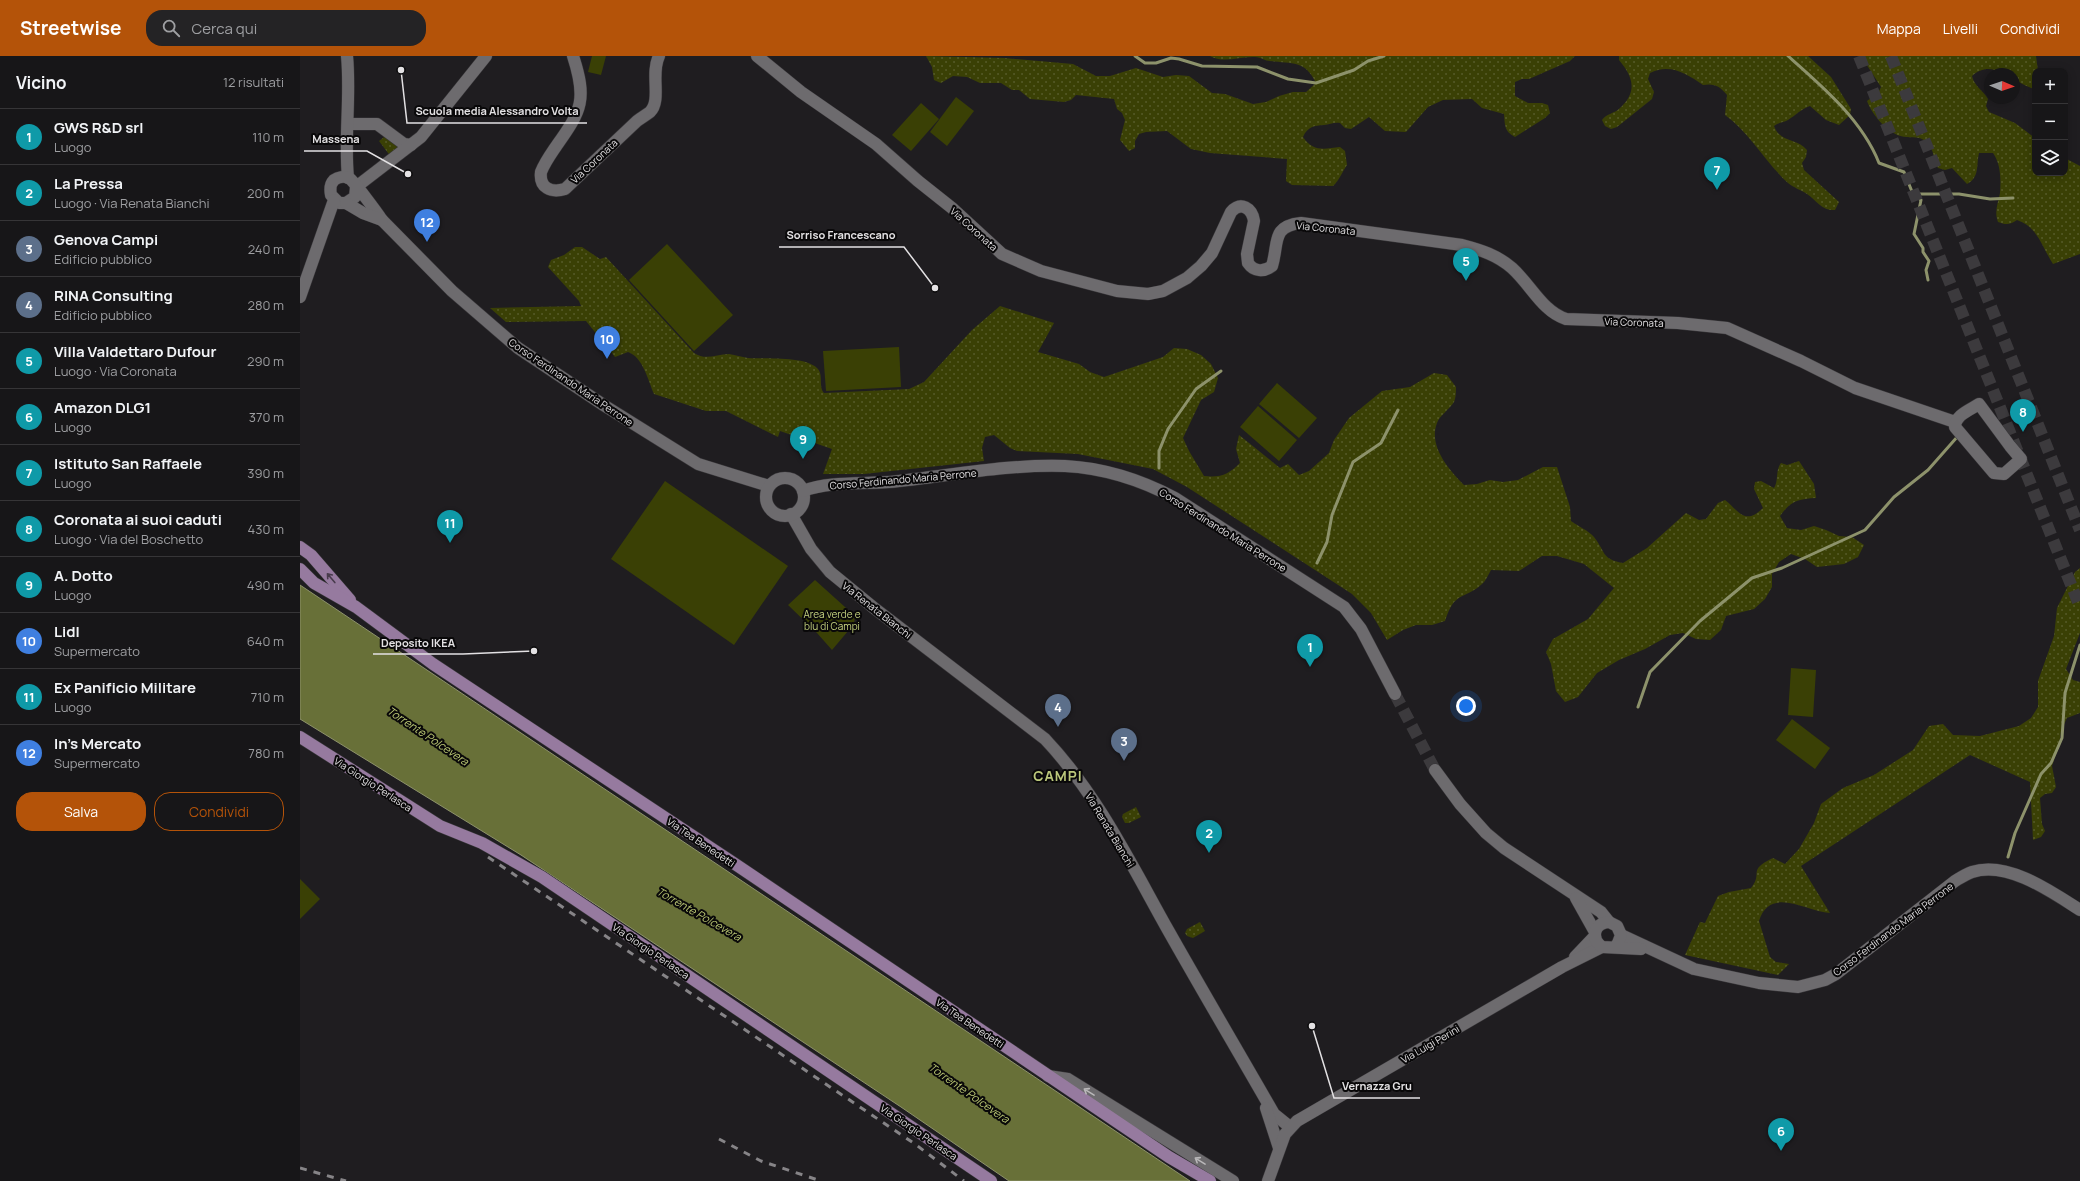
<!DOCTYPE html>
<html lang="it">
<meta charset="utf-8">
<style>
:root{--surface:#171618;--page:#242325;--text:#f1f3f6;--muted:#9e9fa2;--line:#363537;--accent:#b45309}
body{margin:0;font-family:Manrope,sans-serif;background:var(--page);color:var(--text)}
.controls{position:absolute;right:12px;top:12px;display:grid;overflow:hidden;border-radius:8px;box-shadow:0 2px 10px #0003}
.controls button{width:36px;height:36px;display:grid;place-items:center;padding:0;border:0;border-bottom:1px solid var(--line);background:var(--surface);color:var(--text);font:20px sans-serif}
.compass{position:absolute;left:1684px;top:12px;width:36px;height:36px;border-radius:50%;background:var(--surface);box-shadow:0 2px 10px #0003;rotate:92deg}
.you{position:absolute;left:1166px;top:650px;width:14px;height:14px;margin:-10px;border:3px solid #fff;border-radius:50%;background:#1a73e8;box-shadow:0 0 0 6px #1a73e833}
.badge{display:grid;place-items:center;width:26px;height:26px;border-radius:50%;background:var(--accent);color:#fff;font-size:13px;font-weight:700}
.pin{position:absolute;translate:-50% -33px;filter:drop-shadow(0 1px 2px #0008)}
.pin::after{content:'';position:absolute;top:21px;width:14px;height:12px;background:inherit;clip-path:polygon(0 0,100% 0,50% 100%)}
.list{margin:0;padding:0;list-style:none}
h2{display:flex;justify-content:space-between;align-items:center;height:52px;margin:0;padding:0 16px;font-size:17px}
h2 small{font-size:13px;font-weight:400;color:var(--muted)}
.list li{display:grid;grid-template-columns:26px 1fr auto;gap:12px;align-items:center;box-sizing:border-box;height:56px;padding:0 16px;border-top:1px solid var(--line)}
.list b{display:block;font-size:15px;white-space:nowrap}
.list p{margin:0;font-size:13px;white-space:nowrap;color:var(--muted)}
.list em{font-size:13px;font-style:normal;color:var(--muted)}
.actions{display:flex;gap:8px;padding:12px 16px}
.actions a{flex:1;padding:9px 0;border:1px solid var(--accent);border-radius:16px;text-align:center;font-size:14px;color:var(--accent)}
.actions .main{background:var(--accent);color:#fff}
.icon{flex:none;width:22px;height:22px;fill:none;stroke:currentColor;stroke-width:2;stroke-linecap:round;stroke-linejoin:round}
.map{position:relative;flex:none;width:1780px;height:1125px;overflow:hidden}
header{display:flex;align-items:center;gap:24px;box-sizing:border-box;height:56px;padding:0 20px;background:var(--accent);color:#fff}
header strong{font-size:19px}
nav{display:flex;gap:22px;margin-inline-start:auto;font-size:14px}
.search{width:280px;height:36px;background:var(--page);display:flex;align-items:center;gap:10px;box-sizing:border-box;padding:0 14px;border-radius:16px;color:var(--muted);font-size:15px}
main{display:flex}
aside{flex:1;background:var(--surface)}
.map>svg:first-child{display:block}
.grass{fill:url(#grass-dots)}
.park{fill:#3a4005}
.water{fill:#687038;stroke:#8d926b}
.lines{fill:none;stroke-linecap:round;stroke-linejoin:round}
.stream{stroke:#8d926b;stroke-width:3}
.secondary-tunnel{stroke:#3c3a3d;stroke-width:12;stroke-dasharray:12 6;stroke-linecap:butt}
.motorway-tunnel{stroke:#3c3a3d;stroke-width:12;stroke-dasharray:12 6;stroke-linecap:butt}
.tertiary-casing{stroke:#39373a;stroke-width:13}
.secondary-casing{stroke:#39373a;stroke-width:13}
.primary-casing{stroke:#39373a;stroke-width:13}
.tertiary{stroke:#6d6b6e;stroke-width:12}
.secondary{stroke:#6d6b6e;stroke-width:12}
.primary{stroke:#967a9f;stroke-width:12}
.rail{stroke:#868487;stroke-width:3;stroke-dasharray:7 7;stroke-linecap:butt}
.oneway{stroke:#483b4c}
.oneway2{stroke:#bab8ba}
.labels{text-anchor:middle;stroke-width:4;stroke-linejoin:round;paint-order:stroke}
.street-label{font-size:10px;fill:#e3e1e3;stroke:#090809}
.park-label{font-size:10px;fill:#c7d480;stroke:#090809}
.water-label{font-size:11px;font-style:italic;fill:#bbc874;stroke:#090809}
.district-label{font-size:14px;font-weight:bold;letter-spacing:1px;fill:#bbc77b;stroke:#090809}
.leader{fill:none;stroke:#e3e1e3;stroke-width:1.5}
.callout-dot{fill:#e3e1e3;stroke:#090809;stroke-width:1.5}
.callout-label{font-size:11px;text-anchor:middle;font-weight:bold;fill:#e3e1e3;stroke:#090809;stroke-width:4;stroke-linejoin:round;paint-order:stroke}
</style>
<header>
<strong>Streetwise</strong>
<div class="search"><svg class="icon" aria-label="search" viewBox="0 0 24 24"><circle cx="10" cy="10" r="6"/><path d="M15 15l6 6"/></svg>Cerca qui</div>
<nav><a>Mappa</a><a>Livelli</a><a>Condividi</a></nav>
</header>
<main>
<aside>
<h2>Vicino<small>12 risultati</small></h2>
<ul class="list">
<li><span class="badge" style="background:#0f9aa8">1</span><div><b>GWS R&amp;D srl</b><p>Luogo</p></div><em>110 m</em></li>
<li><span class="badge" style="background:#0f9aa8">2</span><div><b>La Pressa</b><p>Luogo · Via Renata Bianchi</p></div><em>200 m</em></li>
<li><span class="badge" style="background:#5c6f8a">3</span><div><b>Genova Campi</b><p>Edificio pubblico</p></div><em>240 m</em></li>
<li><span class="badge" style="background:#5c6f8a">4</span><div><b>RINA Consulting</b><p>Edificio pubblico</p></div><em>280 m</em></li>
<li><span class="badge" style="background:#0f9aa8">5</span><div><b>Villa Valdettaro Dufour</b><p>Luogo · Via Coronata</p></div><em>290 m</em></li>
<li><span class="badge" style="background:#0f9aa8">6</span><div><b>Amazon DLG1</b><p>Luogo</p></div><em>370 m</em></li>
<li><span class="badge" style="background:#0f9aa8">7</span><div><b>Istituto San Raffaele</b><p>Luogo</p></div><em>390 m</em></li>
<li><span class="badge" style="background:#0f9aa8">8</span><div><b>Coronata ai suoi caduti</b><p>Luogo · Via del Boschetto</p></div><em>430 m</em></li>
<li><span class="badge" style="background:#0f9aa8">9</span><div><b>A. Dotto</b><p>Luogo</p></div><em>490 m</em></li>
<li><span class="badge" style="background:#3f7fe0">10</span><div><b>Lidl</b><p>Supermercato</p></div><em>640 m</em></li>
<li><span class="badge" style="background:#0f9aa8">11</span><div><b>Ex Panificio Militare</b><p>Luogo</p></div><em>710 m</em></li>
<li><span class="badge" style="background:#3f7fe0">12</span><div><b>In's Mercato</b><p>Supermercato</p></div><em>780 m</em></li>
</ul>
<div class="actions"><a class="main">Salva</a><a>Condividi</a></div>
</aside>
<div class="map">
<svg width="1780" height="1125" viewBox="0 0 1780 1125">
<defs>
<pattern id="grass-dots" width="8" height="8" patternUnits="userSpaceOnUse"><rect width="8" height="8" fill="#3a4005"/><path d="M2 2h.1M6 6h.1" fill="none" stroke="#565b29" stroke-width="1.8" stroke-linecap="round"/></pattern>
</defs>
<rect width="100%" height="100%" fill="#1f1d20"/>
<g class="grass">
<path d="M626,0l78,2 69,6 23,12h14l26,-8 27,9 13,-2 13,1 23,17 13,1 28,10 13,-2 13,-6 14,-4h13l10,-9c-11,-23 -23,-19 -46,-22 -5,0 -9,-4 -15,-4 -15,-1 -31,7 -45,-1h365l-5,5 -41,18h-7l-7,3v14l13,7h14l6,2 2,8 -5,5 -30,19c-11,-6 -10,-12 -11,-23l-22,-6 -10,-9 -29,1 -15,7 -22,25 -21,-1 -16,-14 -18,12 -6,-1 -5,-5c-7,-1 -10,2 -16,2 -10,1 -16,1 -21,12 10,15 21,12 37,10l5,4 2,14c-5,7 -8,16 -14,21l-41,-1 -6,-4 1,-22 -77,-6 -19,-4 -24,-18 -21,1 -7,2 -4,7v7l-6,3 -9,-11 5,-20 -3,-7 -5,-4 -3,-10 -38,-4 -5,5 -7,2 -34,-3 -11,-9h-7l-11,-7h-21l-13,-6 -14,-1 -12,7 -7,-3 -2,-13z"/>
<path d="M1319,0h189l23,21 20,32 -1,6 -11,10 -13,-5 -16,-14c-9,3 -14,9 -22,14 -5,3 -9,2 -14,6 6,17 23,12 33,24l-1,7 -4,6 2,7 35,32 -4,8c-13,1 -18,-9 -28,-16 -6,-4 -13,-6 -19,-11 -23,-21 -38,-50 -63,-68l2,-20c-7,-9 -13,-12 -24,-10 -16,-11 -33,-22 -53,-12l-2,6 6,13 -2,7 -35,28 -6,2 -6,-3 -3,-6c5,-7 12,-6 18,-12 18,-17 13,-31 -1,-48z"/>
<path d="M1561,0h175l2,15h-3v18c-21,-5 -42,-33 -63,-13 2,10 11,14 16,23l-2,7 3,6 26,11 20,15v35h30v-15l15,8v88l-27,10c-11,-17 -15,-37 -36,-44 -7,5 -11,5 -19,2 -4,-11 0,-18 2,-29 1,-12 1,-29 -7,-40h-14c-3,13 1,24 -12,31l-15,-16 -7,2 -7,-2c-5,-8 -3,-18 -11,-25 -6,-7 -12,-5 -20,-6 -17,0 -35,-22 -40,-36l11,-8 3,-6z"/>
<path d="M88,78l15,14 -12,9 -12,-16z"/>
<path d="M275,191h7l18,12 6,-2 88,96c12,8 22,1 35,1 7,1 12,3 19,4 16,1 57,-2 69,10 7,6 1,18 7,25l85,-4 15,-7 48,-52 28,-24 54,17 -16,29 41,12 11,8 14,5 59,-20 11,-9 13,1 14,6 10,9 7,14 -4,14 -13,8 -18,38 6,13 15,25c17,2 25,-2 36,-13l-4,-14 3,-14 41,33 8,-4 11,11 10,-4 20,-18 5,-13 15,-22 33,-27 28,-4 24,-14 13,2 9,12c0,4 0,11 -2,15 -4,7 -14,13 -17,21 -9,23 12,47 27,62l13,-1 13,-4 13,2 15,-2 25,-13h14l13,40 1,14c7,5 18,10 23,16 12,15 7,22 29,26l24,-15 39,-35 13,7 7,-1 12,-16 7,-3c14,11 20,26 38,8l-9,-19 1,-7 6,-1 13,7c5,-8 1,-17 7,-25l6,2 12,-4 15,23 2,14c-19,1 -25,3 -36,18l7,12 14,2 13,-4 12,4 13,6 13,1 12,8 -6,12 -14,7 -27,3 -12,-8 -14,-5 -12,8 -7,12v13l-7,12 -11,10 -28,7 -5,14 -11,10 -14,-1 -13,-6 -13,2 -25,14 -26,11 -22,13 -19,24 -13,5 -9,-11 -5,-27 -5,-12 7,-13 35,-20 26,-31 -30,-24 -27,-8h-15l-23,15 -28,-1c-3,5 -5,11 -9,14 -19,17 -27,6 -37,37l-13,4h-16l-13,5 -16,10 -16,-27 -19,-19 -165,-107 -34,-18 -75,-15 -61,-3 -7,-3 -16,-13 -9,2 -3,11 2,13 -120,13h-41l9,-25 -52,-18 -2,6 -52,-26h-20l-52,-17c-6,-14 -11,-37 -26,-42l-13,5 -29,-36 -80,1 -16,-14 91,-2 -2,-5 -31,-34 3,-7 13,-5z"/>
<path d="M1780,512v65l-14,36 7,11 7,2v31l-13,5 -6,13 -2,14 -7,21 4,21 -4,6 -7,1 -5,4 2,26 3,7 -4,6 -8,3 -3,-58 -60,-27 -169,111 29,47c-24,-1 -60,-28 -71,8l11,36 6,5 13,2 -11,11 -93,-20 15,-33 5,1 13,-27 11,-4 22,-4c13,-16 -5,-17 22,-30l12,6 14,-15 15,-26 7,-19 22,-16 31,-13 39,-25 16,-24 14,-2 10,11 27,1 39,-10 12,-8 7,-11v-26l16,-45 3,-28 18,-36z"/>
<path d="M836,751l5,10 -12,6h-4l-3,-6 1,-3z"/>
<path d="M900,866l5,9 -12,7 -6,-2 -2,-3 2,-4z"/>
</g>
<g class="park">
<path d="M292,0h14l-5,19 -13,-3z"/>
<path d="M656,41l18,14 -27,35 -17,-14z"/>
<path d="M621,47l18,16 -28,32 -19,-16z"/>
<path d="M367,188l66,71 -39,36 -65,-71z"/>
<path d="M599,291l2,40 -75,4 -3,-40z"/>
<path d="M977,327l40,35 -18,20 -40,-34z"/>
<path d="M958,350l39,34 -18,21 -39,-34z"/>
<path d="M365,425l123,85 -54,79 -123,-86z"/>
<path d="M515,524l40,36 -1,8 -22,26 -15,-17 -29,-28z"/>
<path d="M1491,612l25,2 -3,47 -25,-2z"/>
<path d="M1492,663l38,29 -15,21 -39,-29z"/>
<path d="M0,823l20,20 -20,20z"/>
</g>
<path class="water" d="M0,529l890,596h-181l-108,-74 -380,-252 -221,-136z"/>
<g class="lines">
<g class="stream">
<path d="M835,0l10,7h11l15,-5 8,1 23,7 55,1 31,12 28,4 38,-13 14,-9 16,-5"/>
<path d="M1488,0c34,30 74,64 91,107l25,9 9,22 8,6 -7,34 9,14v4l6,9 -3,9 2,10"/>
<path d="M1613,138h46l31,5 23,-1"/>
<path d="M859,412v-17l9,-22 28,-40 25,-18"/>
<path d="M1017,507l10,-21 5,-27 21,-53 28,-19 17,-33"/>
<path d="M1338,651l12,-35 50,-51 52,-43 30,-10 83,-38 29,-33 34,-27 30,-34"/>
<path d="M1708,801l7,-24 26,-59 10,-11 11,-25 3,-45 15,-48"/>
</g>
<path class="secondary-tunnel" d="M1095,638l40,76"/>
<g class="motorway-tunnel">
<path d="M1559,0l221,551"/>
<path d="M1591,0l189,474"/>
</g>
<g class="tertiary-casing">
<g id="tertiary">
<path d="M273,0c14,43 9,54 -16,89 -6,9 -12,17 -16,27 -2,16 10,21 24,17l72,-68c4,-3 9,-6 13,-9 12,-12 0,-38 9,-56"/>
<path d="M457,0l44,36 75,52 42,37 34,27 50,46 39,17 76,20 31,3 15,-3 24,-13 14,-12 11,-13 19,-41c10,-11 21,-4 23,9l-7,33 1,9c6,9 16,9 24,3 7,-23 -1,-40 29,-43l161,22c19,5 35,10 50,23 19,17 30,43 54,51l112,4 49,5 74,33 54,27 100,34"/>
<path d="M49,68h28l27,20 7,1"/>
<path d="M56,131l65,-50 65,-81"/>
<path d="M1679,348l31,42 11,13 -17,15 -10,-1 -39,-46c0,-12 15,-17 24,-23z"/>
<path d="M491,458l20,35 19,23 44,36 171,131c52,55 86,125 123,191 35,62 71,123 106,184l16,13"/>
<path d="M1275,901l20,-21"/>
<path d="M748,1020l20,3 165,102"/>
<path d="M966,1052l13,40"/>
<path d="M968,1125l17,-47 12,-13 265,-154 40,-20"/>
</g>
</g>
<g class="secondary-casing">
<g id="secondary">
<path d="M47,0c4,41 -3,81 1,122"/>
<path d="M56,131l-1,10 -9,6h-7l-8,-8c-1,-5 -1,-11 3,-15 4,-3 10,-4 15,-2 5,3 29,36 33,42l70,71 66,57 87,58 93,58 71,22"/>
<path d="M46,147l17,10 19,7"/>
<path d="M0,241l34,-97"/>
<circle cx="485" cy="441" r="19"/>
<path d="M503,435c30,-11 65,-6 96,-10 55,-6 111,-17 166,-15 39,2 76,14 110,32l169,109 17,22 34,65"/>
<path d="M1135,714l25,34 26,29 18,15 97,64 8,10"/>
<path d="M1276,842l19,34"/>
<path d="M1321,879l73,34 65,14 39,4 27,-7 11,-6 119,-93c5,-3 11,-7 17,-9 35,-12 80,20 108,38"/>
<path d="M1315,891l3,-4 3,-8 -4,-9 -8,-4c-15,1 -19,16 -7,25l39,2"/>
</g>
</g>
<g class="primary-casing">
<g id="primary">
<path d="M0,491l11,8 39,45"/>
<path d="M0,513l14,14 42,24 77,57 305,202 431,291 41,24"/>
<path d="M0,681l140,89 42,17 60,34 449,304"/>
</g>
</g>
<use href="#tertiary" class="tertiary"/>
<use href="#secondary" class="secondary"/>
<use href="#primary" class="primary"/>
<g class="rail">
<path d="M188,801l427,287 49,37"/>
<path d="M419,1083l42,22 60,20"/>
<path d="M0,1112l46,13"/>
</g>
</g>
<defs><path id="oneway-shaft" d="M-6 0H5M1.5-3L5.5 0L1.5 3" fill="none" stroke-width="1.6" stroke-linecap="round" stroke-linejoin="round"/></defs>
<use class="oneway" href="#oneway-shaft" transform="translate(31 522) rotate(-130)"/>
<g class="oneway2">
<use href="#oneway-shaft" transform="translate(789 1036) rotate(-148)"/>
<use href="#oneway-shaft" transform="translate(900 1105) rotate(-148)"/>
</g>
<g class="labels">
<g class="street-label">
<text transform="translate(294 105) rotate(-43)" y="4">Via Coronata</text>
<text transform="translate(1026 172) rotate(6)" y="4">Via Coronata</text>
<text transform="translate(674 173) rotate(42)" y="4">Via Coronata</text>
<text transform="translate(1334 266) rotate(2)" y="4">Via Coronata</text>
<text transform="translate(271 326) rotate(34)" y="4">Corso Ferdinando Maria Perrone</text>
<text transform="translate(603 423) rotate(-5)" y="4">Corso Ferdinando Maria Perrone</text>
<text transform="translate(923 474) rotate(32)" y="4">Corso Ferdinando Maria Perrone</text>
<text transform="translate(577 554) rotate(38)" y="4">Via Renata Bianchi</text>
<text transform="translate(73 728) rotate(33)" y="4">Via Giorgio Perlasca</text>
<text transform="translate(810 774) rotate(59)" y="4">Via Renata Bianchi</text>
<text transform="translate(401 786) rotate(34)" y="4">Via Tea Benedetti</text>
<text transform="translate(1593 873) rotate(-37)" y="4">Corso Ferdinando Maria Perrone</text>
<text transform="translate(351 895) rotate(34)" y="4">Via Giorgio Perlasca</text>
<text transform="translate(670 967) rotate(34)" y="4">Via Tea Benedetti</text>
<text transform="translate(1130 988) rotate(-30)" y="4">Via Luigi Perini</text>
<text transform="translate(619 1076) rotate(34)" y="4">Via Giorgio Perlasca</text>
</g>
<g class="park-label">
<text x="532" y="562">Area verde e<tspan x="532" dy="12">blu di Campi</tspan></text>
</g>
<g class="water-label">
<text transform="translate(128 680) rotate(34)" y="4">Torrente Polcevera</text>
<text transform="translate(399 858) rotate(30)" y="4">Torrente Polcevera</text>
<text transform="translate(669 1037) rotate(35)" y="4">Torrente Polcevera</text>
</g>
<g class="district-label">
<text x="758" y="725">CAMPI</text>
</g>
</g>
<path class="leader" d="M101 14L107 67H287M108 118L67 95H4M635 232L604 191H479M234 595L163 598H73M1012 970L1034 1042H1120"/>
<g class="callout-dot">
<circle cx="101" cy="14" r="4"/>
<circle cx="108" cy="118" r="4"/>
<circle cx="635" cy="232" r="4"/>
<circle cx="234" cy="595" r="4"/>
<circle cx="1012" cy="970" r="4"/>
</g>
<g class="callout-label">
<text x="197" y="59">Scuola media Alessandro Volta</text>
<text x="36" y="87">Massena</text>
<text x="541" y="183">Sorriso Francescano</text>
<text x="118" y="591">Deposito IKEA</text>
<text x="1077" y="1034">Vernazza Gru</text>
</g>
</svg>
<div class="controls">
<button>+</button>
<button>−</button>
<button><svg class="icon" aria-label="layers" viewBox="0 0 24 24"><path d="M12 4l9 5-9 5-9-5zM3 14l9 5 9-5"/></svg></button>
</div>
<svg class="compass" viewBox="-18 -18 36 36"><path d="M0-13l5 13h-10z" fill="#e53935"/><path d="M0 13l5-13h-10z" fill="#9e9fa2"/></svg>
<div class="you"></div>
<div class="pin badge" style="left:1010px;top:611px;background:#0f9aa8">1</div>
<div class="pin badge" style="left:909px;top:797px;background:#0f9aa8">2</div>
<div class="pin badge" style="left:824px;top:705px;background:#5c6f8a">3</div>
<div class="pin badge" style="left:758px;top:671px;background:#5c6f8a">4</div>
<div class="pin badge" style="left:1166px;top:225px;background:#0f9aa8">5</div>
<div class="pin badge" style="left:1481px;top:1095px;background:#0f9aa8">6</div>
<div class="pin badge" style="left:1417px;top:134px;background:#0f9aa8">7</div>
<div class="pin badge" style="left:1723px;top:376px;background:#0f9aa8">8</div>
<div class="pin badge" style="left:503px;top:403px;background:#0f9aa8">9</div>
<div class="pin badge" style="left:307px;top:303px;background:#3f7fe0">10</div>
<div class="pin badge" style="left:150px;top:487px;background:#0f9aa8">11</div>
<div class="pin badge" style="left:127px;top:186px;background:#3f7fe0">12</div>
</div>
</main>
